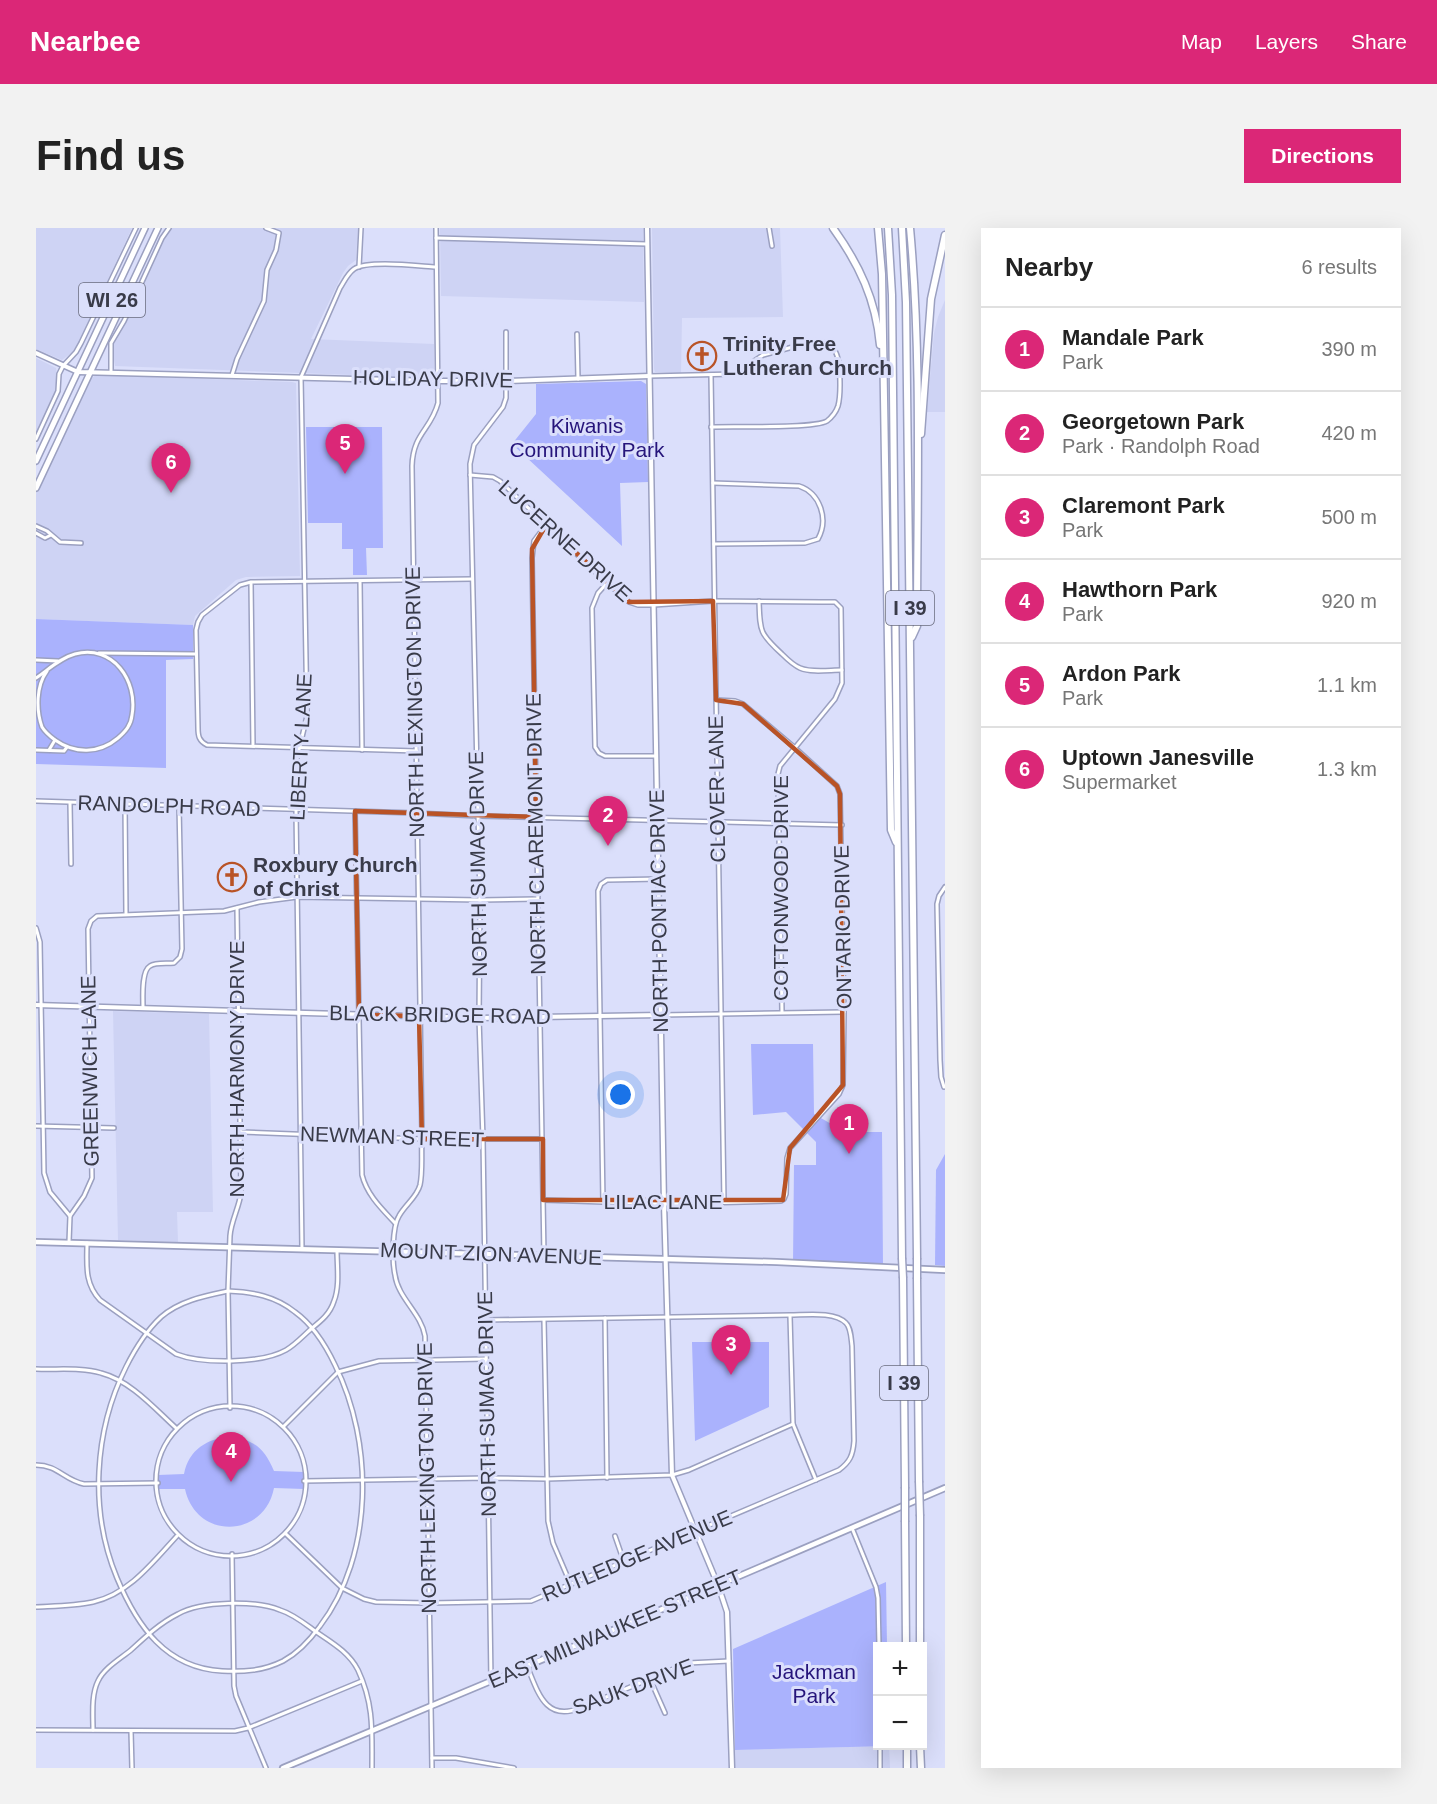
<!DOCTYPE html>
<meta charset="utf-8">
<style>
:root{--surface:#fff;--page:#f2f2f2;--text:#222;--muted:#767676;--line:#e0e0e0;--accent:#db2777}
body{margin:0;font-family:Helvetica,sans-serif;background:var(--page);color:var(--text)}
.controls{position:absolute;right:18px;bottom:18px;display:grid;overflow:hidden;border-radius:0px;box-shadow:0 6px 24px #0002}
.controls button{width:54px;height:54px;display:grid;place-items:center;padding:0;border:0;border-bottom:2px solid var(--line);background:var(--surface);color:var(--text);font:30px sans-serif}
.you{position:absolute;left:585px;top:867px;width:21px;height:21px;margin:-15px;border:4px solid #fff;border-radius:50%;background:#1a73e8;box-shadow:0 0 0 9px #1a73e833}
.badge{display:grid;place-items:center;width:39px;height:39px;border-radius:50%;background:var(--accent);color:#fff;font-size:20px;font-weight:700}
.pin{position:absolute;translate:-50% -50px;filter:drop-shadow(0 2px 3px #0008)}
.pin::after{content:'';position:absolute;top:32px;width:21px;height:18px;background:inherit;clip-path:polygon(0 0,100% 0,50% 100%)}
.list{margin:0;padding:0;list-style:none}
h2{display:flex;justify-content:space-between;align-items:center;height:78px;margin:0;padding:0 24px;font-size:26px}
h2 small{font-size:20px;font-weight:400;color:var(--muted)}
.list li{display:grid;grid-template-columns:39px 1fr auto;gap:18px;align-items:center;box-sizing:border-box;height:84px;padding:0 24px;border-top:2px solid var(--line)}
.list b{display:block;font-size:22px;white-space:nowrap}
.list p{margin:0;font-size:20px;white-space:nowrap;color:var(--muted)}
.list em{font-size:20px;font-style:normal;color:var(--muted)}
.map{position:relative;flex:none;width:909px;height:1540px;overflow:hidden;border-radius:0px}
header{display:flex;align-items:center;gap:36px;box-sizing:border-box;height:84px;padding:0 30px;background:var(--accent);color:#fff}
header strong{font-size:28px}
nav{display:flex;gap:33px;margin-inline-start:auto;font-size:21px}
.intro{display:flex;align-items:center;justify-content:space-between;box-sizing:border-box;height:144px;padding:0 36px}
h1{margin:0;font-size:42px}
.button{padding:15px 27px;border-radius:0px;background:var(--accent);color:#fff;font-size:21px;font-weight:700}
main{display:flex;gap:36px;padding:0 36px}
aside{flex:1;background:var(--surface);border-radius:0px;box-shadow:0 6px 24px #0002}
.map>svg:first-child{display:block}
.built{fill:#ced3f4}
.green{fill:#aab2fd}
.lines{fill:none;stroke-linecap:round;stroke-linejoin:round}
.minor-casing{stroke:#9ba0c0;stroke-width:6}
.tertiary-casing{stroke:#9ba0c0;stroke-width:7}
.secondary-casing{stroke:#9ba0c0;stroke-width:8}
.primary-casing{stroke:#9ba0c0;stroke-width:8}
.motorway-casing{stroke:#9ba0c0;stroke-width:9}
.minor{stroke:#fff;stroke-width:3}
.tertiary{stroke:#fff;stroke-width:4}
.secondary{stroke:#fff;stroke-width:4.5}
.primary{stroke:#fff;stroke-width:5}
.motorway{stroke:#fff;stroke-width:6}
.motorway-bridge-casing{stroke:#9ba0c0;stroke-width:9;stroke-linecap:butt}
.motorway-bridge{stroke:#fff;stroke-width:6}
.marked{fill:none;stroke:#b95326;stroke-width:4.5;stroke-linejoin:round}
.labels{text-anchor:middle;stroke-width:6;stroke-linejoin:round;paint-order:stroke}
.shield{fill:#dbdffb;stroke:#6a6c7e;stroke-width:1.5}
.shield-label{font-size:20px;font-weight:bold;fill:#393b49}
.poi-label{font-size:21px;font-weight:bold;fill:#393b49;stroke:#dbdffb;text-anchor:start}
.street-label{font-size:21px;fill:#393b49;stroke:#dbdffb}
.park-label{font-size:21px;fill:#26157b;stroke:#dbdffb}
</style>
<header>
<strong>Nearbee</strong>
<nav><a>Map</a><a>Layers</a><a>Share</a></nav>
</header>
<div class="intro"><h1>Find us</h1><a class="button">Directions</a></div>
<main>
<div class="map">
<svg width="909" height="1540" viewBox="0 0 909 1540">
<rect width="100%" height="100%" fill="#dbdffb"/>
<g class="built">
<path d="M0,0h96l-55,118 -7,8 -8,6 -26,-11z"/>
<path d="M135,0h187l-2,32 -8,6 -5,7 -32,66 123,5v32l-4,2 -315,-12 -3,-18 52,-110z"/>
<path d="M404,0h203l1,74 -203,-6z"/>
<path d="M616,0h128l3,89 -101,1 -1,55 -26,-1 -1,-3z"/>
<path d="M909,72v112h-18l7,-79 4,-16z"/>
<path d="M0,130l20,10 1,6 -1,15 -20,44z"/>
<path d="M60,147l196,7 4,1 4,193 -54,1 -10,3 -41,36 -2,9 -157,-6v-125l54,-115z"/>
<path d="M77,783l96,3 4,198h-36l1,30 -60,-2z"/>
<path d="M853,1518l1,22h-155v-18z"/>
</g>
<g class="green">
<path d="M605,153l5,3 2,98 -28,1 2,63 -110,-102 24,-30v-30z"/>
<path d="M270,199h76l1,121h-17l1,27h-14v-26h-11v-26h-34z"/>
<path d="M0,391l157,6v34l-27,1v108l-130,-4z"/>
<path d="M715,816h62l1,70 31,18h37l1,135 -90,-4 1,-98h22v-23l-30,-30 -33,3z"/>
<path d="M909,926v112l-10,-1 1,-95z"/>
<path d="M656,1114h77v65l-74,34z"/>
<path d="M195,1208c24,5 33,12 43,35l30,1v17l-30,-1c-10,51 -78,52 -89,1h-27v-14l26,-1c5,-25 23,-35 47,-38z"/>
<path d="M850,1354l1,64h-9v100h11l-154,4 -2,-101z"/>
</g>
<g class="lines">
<g class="minor-casing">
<g id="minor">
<path d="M733,0l3,18"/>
<path d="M400,10l211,6"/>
<path d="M323,39l2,-39"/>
<path d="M541,106l1,45"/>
<path d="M75,144v-29l13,-22 38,-83 7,-10"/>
<path d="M196,147l5,-16 27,-58 3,-31 9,-20 3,-17 -13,-5"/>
<path d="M675,147l13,827"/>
<path d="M613,148l86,-2 28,-19 52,-14c8,0 15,3 20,10 6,9 6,44 3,55 -2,6 -6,11 -11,15 -13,8 -95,5 -116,6"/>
<path d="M0,211l22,-48 1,-17 4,-8 13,-14 5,-9 55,-115"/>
<path d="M434,247l23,2 7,4 107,102 22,19 9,3h16l59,-4 108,1h14l6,6 1,75 -7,16 -55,67 -2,8 4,238"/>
<path d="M677,255l86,3c21,7 30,33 19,53l-13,4 -91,1"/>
<path d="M0,298l11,5 13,11 21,1"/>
<path d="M0,305l9,5 6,-3"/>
<path d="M324,353l2,169"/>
<path d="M215,355l2,163"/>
<path d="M571,355l-9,10 -6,15 3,139 4,6 6,3h51"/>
<path d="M723,373c1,30 0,32 23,53 5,5 11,11 18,14 12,5 29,2 42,2"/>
<path d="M63,425l97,1"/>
<path d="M0,432l22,1"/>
<path d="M0,450c12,-8 24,-20 39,-24 38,-10 63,27 57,61 -1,10 -6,16 -14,23 -19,16 -43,16 -63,2 -4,-3 -10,-8 -13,-13 -6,-17 -6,-41 5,-56"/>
<path d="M0,522l28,1 3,-4"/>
<path d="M13,522l6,-10"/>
<path d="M381,523l-210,-6c-8,-4 -9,-9 -9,-17l-2,-98 2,-8 4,-7 38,-30 11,-3 221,-3"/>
<path d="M0,573l380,12 62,3 364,9"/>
<path d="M34,575l1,61"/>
<path d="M89,576l1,110"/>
<path d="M319,583l7,364c5,20 20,34 33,48"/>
<path d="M0,700l4,14 4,231 6,19 20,24"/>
<path d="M107,780c0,-10 -2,-37 7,-42 6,-4 17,-2 24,-3l6,-6 2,-8 -3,-143"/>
<path d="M625,787l183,-3"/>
<path d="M908,859l-3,-10 -1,-17 -3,-156 2,-8 6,-9"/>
<path d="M0,898l78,2"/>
<path d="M205,904l181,7h120"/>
<path d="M507,972l121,4 117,-3 3,-2 2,-5 1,-36 3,-10 49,-54 4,-9 1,-73 -4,-218 -3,-8 -43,-39 -51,-43 -8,-3 -19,-1"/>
<path d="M567,974l-5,-311 3,-7 6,-4 52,-1"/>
<path d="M33,1014l1,-26 14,-20 8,-18 -4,-249 3,-8 6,-5 127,-5 35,-9 38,-5 183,3 57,-1"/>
<path d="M51,1015c0,21 -3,40 13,57l76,54c26,10 85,10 110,-4 9,-5 17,-14 25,-21 10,-8 19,-15 23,-28 6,-15 3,-35 3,-51"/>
<path d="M266,1021l-6,-439 1,-52 10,-42 -6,-339 39,-89c4,-6 7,-14 14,-19 14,-9 64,-3 82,-2"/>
<path d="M508,1028l-12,-698 2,-17 12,-16"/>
<path d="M192,1063c25,1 47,5 67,21 18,13 31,34 40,53 39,78 39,190 -15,261 -10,14 -22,27 -37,35 -20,10 -39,11 -61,10 -56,-3 -85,-45 -105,-93 -28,-67 -23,-147 9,-211 9,-18 20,-36 35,-50 18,-16 43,-21 67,-26z"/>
<path d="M754,1088l3,108 23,56"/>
<path d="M569,1090l2,160"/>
<path d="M508,1092l4,201 5,22 18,42"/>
<path d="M0,1141c21,1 45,-2 65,4 30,8 53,35 75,55"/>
<circle cx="195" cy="1253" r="75"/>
<path d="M194,1180l-2,-117 2,-55c1,-15 9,-28 11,-43l-4,-285"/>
<path d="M248,1198l54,-54 41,-11 107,-2"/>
<path d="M0,1237c22,0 28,15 48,19l74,-1"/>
<path d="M268,1253l184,-3 59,1 125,-4 17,-5 104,-46"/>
<path d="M816,1300l24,59 2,11 1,48"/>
<path d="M250,1306l56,54 22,11 12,3 54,1 101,-2 308,-131c11,-8 14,-15 15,-29l-2,-95c-1,-8 -1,-18 -6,-23 -11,-12 -41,-8 -56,-8l-303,5"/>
<path d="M579,1308l9,26"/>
<path d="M196,1326l2,132 2,10 30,72"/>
<path d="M0,1379c19,-1 38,-1 57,-5 36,-8 60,-40 84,-66"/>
<path d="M491,1438c11,26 18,56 53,42l108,-45 41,-2"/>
<path d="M614,1451l15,34"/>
<path d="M455,1452l-8,-541 -4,-121 1,-118 -10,-436 4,-19 29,-38 3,-9v-66"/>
<path d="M0,1502l199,1 13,-3 114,-47"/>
<path d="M57,1502c0,-15 -2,-35 5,-49 6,-13 22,-22 33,-31 14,-13 29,-27 47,-36 23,-13 77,-14 102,-4 13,4 24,13 35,21 16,11 34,21 43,39 16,34 14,62 14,98"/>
<path d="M95,1503l1,37"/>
<path d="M844,1518v22"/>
<path d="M396,1530h24l58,10"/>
<path d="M396,1540l-7,-432c-4,-23 -27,-38 -30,-61 -3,-13 -3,-48 4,-59 6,-11 18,-19 21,-31 3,-14 1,-32 2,-46l-10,-673c1,-33 19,-36 26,-63l-2,-175"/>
</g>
</g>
<g class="tertiary-casing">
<g id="tertiary">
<path d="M611,0l17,976 8,271 46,110 9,27 5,156"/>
<path d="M0,125l42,19 358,9h70l143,-5"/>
<path d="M0,777l443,13 182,-3"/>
</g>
</g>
<g class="secondary-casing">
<g id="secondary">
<path d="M0,1014l741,20 168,8"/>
<path d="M247,1540l356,-149 306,-131"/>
</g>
</g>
<g class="primary-casing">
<g id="primary">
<path d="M0,233l109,-233"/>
<path d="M0,260l122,-260"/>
</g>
</g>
<g class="motorway-casing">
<g id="motorway">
<path d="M797,0c26,36 43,72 47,117"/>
<path d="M842,0l4,46 9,556 5,12"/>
<path d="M852,0l4,67 10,963"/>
<path d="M866,0l4,74 11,956"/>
<path d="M874,0c12,131 7,266 7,398l-5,11"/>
<path d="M885,206l10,-135 14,-64"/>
<path d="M867,1050l2,209"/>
<path d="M881,1051l2,202"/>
<path d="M884,1288v130"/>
<path d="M869,1294l1,124"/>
<path d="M871,1518v22"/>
<path d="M884,1518l1,22"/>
</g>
</g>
<use href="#minor" class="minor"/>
<use href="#tertiary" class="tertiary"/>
<use href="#secondary" class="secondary"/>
<use href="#primary" class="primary"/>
<use href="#motorway" class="motorway"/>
<g class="motorway-bridge-casing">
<g id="motorway-bridge">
<path d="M866,1030l1,20"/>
<path d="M881,1030v21"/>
<path d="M883,1253l1,35"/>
<path d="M869,1259v35"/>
</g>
</g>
<use href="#motorway-bridge" class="motorway-bridge"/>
</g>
<path class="marked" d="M510,297l83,77 84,-1 3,99 27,4 94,82 3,8 3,291 -53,63 -7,52h-240v-61h-121l-3,-123 -60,-1 -4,-204 181,6 -4,-268z"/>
<defs>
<g id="church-ring" transform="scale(1.5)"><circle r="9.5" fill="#dbdffb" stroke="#b95326" stroke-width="1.5"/><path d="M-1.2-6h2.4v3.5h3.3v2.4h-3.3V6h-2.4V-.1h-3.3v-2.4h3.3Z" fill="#b95326"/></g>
</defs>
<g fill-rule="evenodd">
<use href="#church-ring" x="666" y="128"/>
<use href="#church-ring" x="196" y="649"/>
</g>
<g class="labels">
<g class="shield">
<rect x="43" y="55" width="66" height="34" rx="4.5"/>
<rect x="850" y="363" width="48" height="34" rx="4.5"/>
<rect x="844" y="1138" width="48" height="34" rx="4.5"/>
</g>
<g class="shield-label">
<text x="76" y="79">WI 26</text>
<text x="874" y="387">I 39</text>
<text x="868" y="1162">I 39</text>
</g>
<g class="poi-label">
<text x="687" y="123">Trinity Free<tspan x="687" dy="24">Lutheran Church</tspan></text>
<text x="217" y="644">Roxbury Church<tspan x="217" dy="24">of Christ</tspan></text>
</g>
<g class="street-label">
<text transform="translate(397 151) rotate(1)" y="7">HOLIDAY DRIVE</text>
<text transform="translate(529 313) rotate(42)" y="7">LUCERNE DRIVE</text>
<text transform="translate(379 474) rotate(-91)" y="7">NORTH LEXINGTON DRIVE</text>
<text transform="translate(265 519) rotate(-87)" y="7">LIBERTY LANE</text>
<text transform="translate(681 561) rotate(-91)" y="7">CLOVER LANE</text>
<text transform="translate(133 578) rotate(2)" y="7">RANDOLPH ROAD</text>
<text transform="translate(500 606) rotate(-91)" y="7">NORTH CLAREMONT DRIVE</text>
<text transform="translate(442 636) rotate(-91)" y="7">NORTH SUMAC DRIVE</text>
<text transform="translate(745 660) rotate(-90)" y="7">COTTONWOOD DRIVE</text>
<text transform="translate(623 683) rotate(-91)" y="7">NORTH PONTIAC DRIVE</text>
<text transform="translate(807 699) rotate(-91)" y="7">ONTARIO DRIVE</text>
<text transform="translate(404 787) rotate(1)" y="7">BLACK BRIDGE ROAD</text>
<text transform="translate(201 841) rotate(-90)" y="7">NORTH HARMONY DRIVE</text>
<text transform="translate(54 843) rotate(-91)" y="7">GREENWICH LANE</text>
<text transform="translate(356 909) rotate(2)" y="7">NEWMAN STREET</text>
<text x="627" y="981">LILAC LANE</text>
<text transform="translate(455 1026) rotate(2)" y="7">MOUNT ZION AVENUE</text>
<text transform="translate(451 1176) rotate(-91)" y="7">NORTH SUMAC DRIVE</text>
<text transform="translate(391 1250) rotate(-91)" y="7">NORTH LEXINGTON DRIVE</text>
<text transform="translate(601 1328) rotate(-23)" y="7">RUTLEDGE AVENUE</text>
<text transform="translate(579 1401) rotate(-23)" y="7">EAST MILWAUKEE STREET</text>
<text transform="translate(597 1459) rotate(-20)" y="7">SAUK DRIVE</text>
</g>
<g class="park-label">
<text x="551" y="205">Kiwanis<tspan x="551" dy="24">Community Park</tspan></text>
<text x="778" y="1451">Jackman<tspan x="778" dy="24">Park</tspan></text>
</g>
</g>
</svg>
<div class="controls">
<button>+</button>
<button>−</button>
</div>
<div class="you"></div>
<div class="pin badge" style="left:813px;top:926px">1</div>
<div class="pin badge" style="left:572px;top:618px">2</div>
<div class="pin badge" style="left:695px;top:1147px">3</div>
<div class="pin badge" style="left:195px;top:1254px">4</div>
<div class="pin badge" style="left:309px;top:246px">5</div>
<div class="pin badge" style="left:135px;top:265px">6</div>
</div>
<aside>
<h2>Nearby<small>6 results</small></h2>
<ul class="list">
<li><span class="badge">1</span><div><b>Mandale Park</b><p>Park</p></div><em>390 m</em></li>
<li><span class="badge">2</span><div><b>Georgetown Park</b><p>Park · Randolph Road</p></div><em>420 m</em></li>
<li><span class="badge">3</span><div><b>Claremont Park</b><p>Park</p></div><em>500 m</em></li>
<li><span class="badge">4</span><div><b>Hawthorn Park</b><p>Park</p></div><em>920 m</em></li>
<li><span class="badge">5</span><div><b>Ardon Park</b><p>Park</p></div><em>1.1 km</em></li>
<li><span class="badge">6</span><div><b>Uptown Janesville</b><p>Supermarket</p></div><em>1.3 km</em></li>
</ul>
</aside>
</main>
